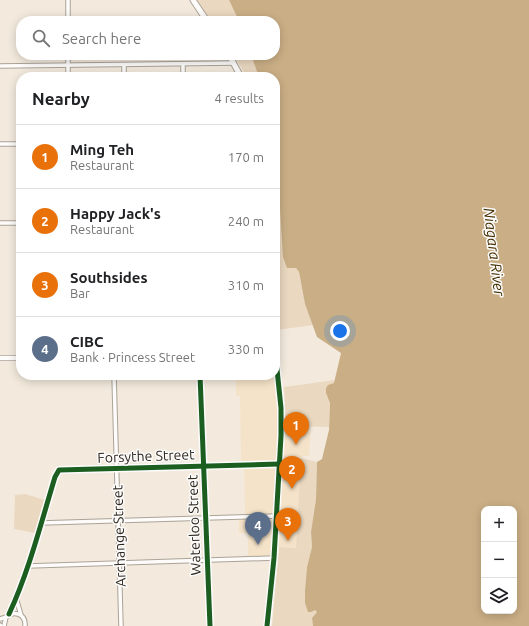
<!DOCTYPE html>
<meta charset="utf-8">
<style>
:root{--surface:#fff;--page:#f6f6f6;--text:#202124;--muted:#757577;--line:#e0e0e0;--accent:#d93025}
body{margin:0;font-family:Ubuntu,sans-serif;background:var(--page);color:var(--text)}
.controls{position:absolute;right:12px;bottom:12px;display:grid;overflow:hidden;border-radius:8px;box-shadow:0 2px 10px #0003}
.controls button{width:36px;height:36px;display:grid;place-items:center;padding:0;border:0;border-bottom:1px solid var(--line);background:var(--surface);color:var(--text);font:20px sans-serif}
.you{position:absolute;left:340px;top:331px;width:14px;height:14px;margin:-10px;border:3px solid #fff;border-radius:50%;background:#1a73e8;box-shadow:0 0 0 6px #1a73e833}
.badge{display:grid;place-items:center;width:26px;height:26px;border-radius:50%;background:var(--accent);color:#fff;font-size:13px;font-weight:700}
.pin{position:absolute;translate:-50% -33px;filter:drop-shadow(0 1px 2px #0008)}
.pin::after{content:'';position:absolute;top:21px;width:14px;height:12px;background:inherit;clip-path:polygon(0 0,100% 0,50% 100%)}
.list{margin:0;padding:0;list-style:none}
h2{display:flex;justify-content:space-between;align-items:center;height:52px;margin:0;padding:0 16px;font-size:17px}
h2 small{font-size:13px;font-weight:400;color:var(--muted)}
.list li{display:grid;grid-template-columns:26px 1fr auto;gap:12px;align-items:center;box-sizing:border-box;height:64px;padding:0 16px;border-top:1px solid var(--line)}
.list b{display:block;font-size:15px;white-space:nowrap}
.list p{margin:0;font-size:13px;white-space:nowrap;color:var(--muted)}
.list em{font-size:13px;font-style:normal;color:var(--muted)}
.icon{flex:none;width:22px;height:22px;fill:none;stroke:currentColor;stroke-width:2;stroke-linecap:round;stroke-linejoin:round}
.map{position:relative;flex:none;width:529px;height:626px;overflow:hidden}
.search{position:absolute;background:var(--surface);box-shadow:0 2px 10px #0003;left:16px;top:16px;width:264px;height:44px;display:flex;align-items:center;gap:10px;box-sizing:border-box;padding:0 14px;border-radius:16px;color:var(--muted);font-size:15px}
.panel{position:absolute;background:var(--surface);box-shadow:0 2px 10px #0003;left:16px;top:72px;width:264px;height:308px;border-radius:16px}
.map>svg:first-child{display:block}
.built{fill:#f5e3c9}
.green{fill:#ead8c0}
.water{fill:#caaf86;fill-rule:evenodd}
.lines{fill:none;stroke-linecap:round;stroke-linejoin:round}
.minor-casing{stroke:#aba398;stroke-width:5.5}
.tertiary-casing{stroke:#aba398;stroke-width:6}
.secondary-casing{stroke:#aba398;stroke-width:7}
.minor{stroke:#fdfcfa;stroke-width:3.5}
.tertiary{stroke:#fdfcfa;stroke-width:4.5}
.secondary{stroke:#fdfcfa;stroke-width:5}
.cycleway-casing{stroke:#fcfcfc;stroke-width:8}
.cycleway{stroke:#1b5e20;stroke-width:5}
.labels{text-anchor:middle;stroke-width:3;stroke-linejoin:round;paint-order:stroke}
.street-label{font-size:14px;fill:#2e261b;stroke:#fcfcfc}
.water-label{font-size:15px;font-style:italic;fill:#462e00;stroke:#fcfcfc}
</style>
<div class="map">
<svg width="529" height="626" viewBox="0 0 529 626">
<rect width="100%" height="100%" fill="#f3eadd"/>
<path class="built" d="M275,351l6,74 30,2 -2,29h-7l-6,92 -21,-2 -1,12 -26,1v-26h-9v-16h6l-1,-55 -3,-1 -1,-65h-4v-21h39z"/>
<g class="green">
<path d="M197,0h32l10,21h-28z"/>
<path d="M233,55h18l8,22h-14l-1,-5z"/>
<path d="M275,173l5,36 16,59 3,4 6,32 9,21 -38,5z"/>
<path d="M335,380l-1,3 -8,10 4,9 -1,25 -43,-1 -2,-39z"/>
<path d="M301,458l16,4 -1,37 -5,33 1,15 -5,20 -2,23 12,22 -5,6 1,8h-41l7,-79 17,1z"/>
<path d="M25,494l20,6 -10,33 -21,-4 1,-34z"/>
</g>
<path class="water" d="M229,0h300v626h-216l-1,-8 5,-6 -2,-2 -4,2h-3l-3,-9v-13l2,-23 5,-20 -1,-15 5,-33 1,-37 5,-3 7,-29 1,-27 -4,-10v-5l2,-3 6,-2 7,-30 -24,-16 -12,-33 -6,-32 -3,-4h-9l-4,-11 -3,-48 -5,-36v-96h-16l-8,-22h24v-34h-36zM484,509h30v102h-30z"/>
<g class="lines">
<g class="minor-casing">
<g id="minor">
<path d="M68,0v21"/>
<path d="M68,55v22"/>
<path d="M183,64v13"/>
<path d="M124,65v12"/>
<path d="M0,66l234,-3"/>
<path d="M0,144h21"/>
<path d="M0,223h21"/>
<path d="M114,375l7,251"/>
<path d="M200,375l10,251"/>
<path d="M41,523l236,-7"/>
<path d="M28,566l246,-8"/>
<path d="M16,598l5,17"/>
<path d="M9,614c20,-43 32,-91 46,-137l4,-7 220,-6"/>
<path d="M0,619l6,-2"/>
<path d="M0,625l1,1"/>
<path d="M4,626l2,-9c8,-7 20,-3 19,9"/>
</g>
</g>
<g class="tertiary-casing">
<path id="tertiary" d="M0,358h21"/>
</g>
<g class="secondary-casing">
<g id="secondary">
<path d="M193,0l14,21"/>
<path d="M229,55l12,22"/>
<path d="M267,626l7,-68 7,-122v-28l-6,-58"/>
</g>
</g>
<use href="#minor" class="minor"/>
<use href="#tertiary" class="tertiary"/>
<use href="#secondary" class="secondary"/>
<g class="cycleway-casing">
<g id="cycleway">
<path d="M200,375l10,251"/>
<path d="M9,614c20,-43 32,-91 46,-137l4,-7 220,-6"/>
<path d="M267,626l7,-68 7,-122v-28l-6,-58"/>
</g>
</g>
<use href="#cycleway" class="cycleway"/>
</g>
<g class="labels">
<g class="street-label">
<text transform="translate(146 456) rotate(-2)" y="5">Forsythe Street</text>
<text transform="translate(194 525) rotate(-92)" y="5">Waterloo Street</text>
<text transform="translate(119 536) rotate(-92)" y="5">Archange Street</text>
</g>
<g class="water-label">
<text transform="translate(494 252) rotate(83)" y="5">Niagara River</text>
</g>
</g>
</svg>
<div class="controls">
<button>+</button>
<button>−</button>
<button><svg class="icon" aria-label="layers" viewBox="0 0 24 24"><path d="M12 4l9 5-9 5-9-5zM3 14l9 5 9-5"/></svg></button>
</div>
<div class="you"></div>
<div class="pin badge" style="left:296px;top:445px;background:#e8710a">1</div>
<div class="pin badge" style="left:292px;top:489px;background:#e8710a">2</div>
<div class="pin badge" style="left:288px;top:541px;background:#e8710a">3</div>
<div class="pin badge" style="left:258px;top:545px;background:#5c6f8a">4</div>
<div class="search"><svg class="icon" aria-label="search" viewBox="0 0 24 24"><circle cx="10" cy="10" r="6"/><path d="M15 15l6 6"/></svg>Search here</div>
<section class="panel">
<h2>Nearby<small>4 results</small></h2>
<ul class="list">
<li><span class="badge" style="background:#e8710a">1</span><div><b>Ming Teh</b><p>Restaurant</p></div><em>170 m</em></li>
<li><span class="badge" style="background:#e8710a">2</span><div><b>Happy Jack's</b><p>Restaurant</p></div><em>240 m</em></li>
<li><span class="badge" style="background:#e8710a">3</span><div><b>Southsides</b><p>Bar</p></div><em>310 m</em></li>
<li><span class="badge" style="background:#5c6f8a">4</span><div><b>CIBC</b><p>Bank · Princess Street</p></div><em>330 m</em></li>
</ul>
</section>
</div>
